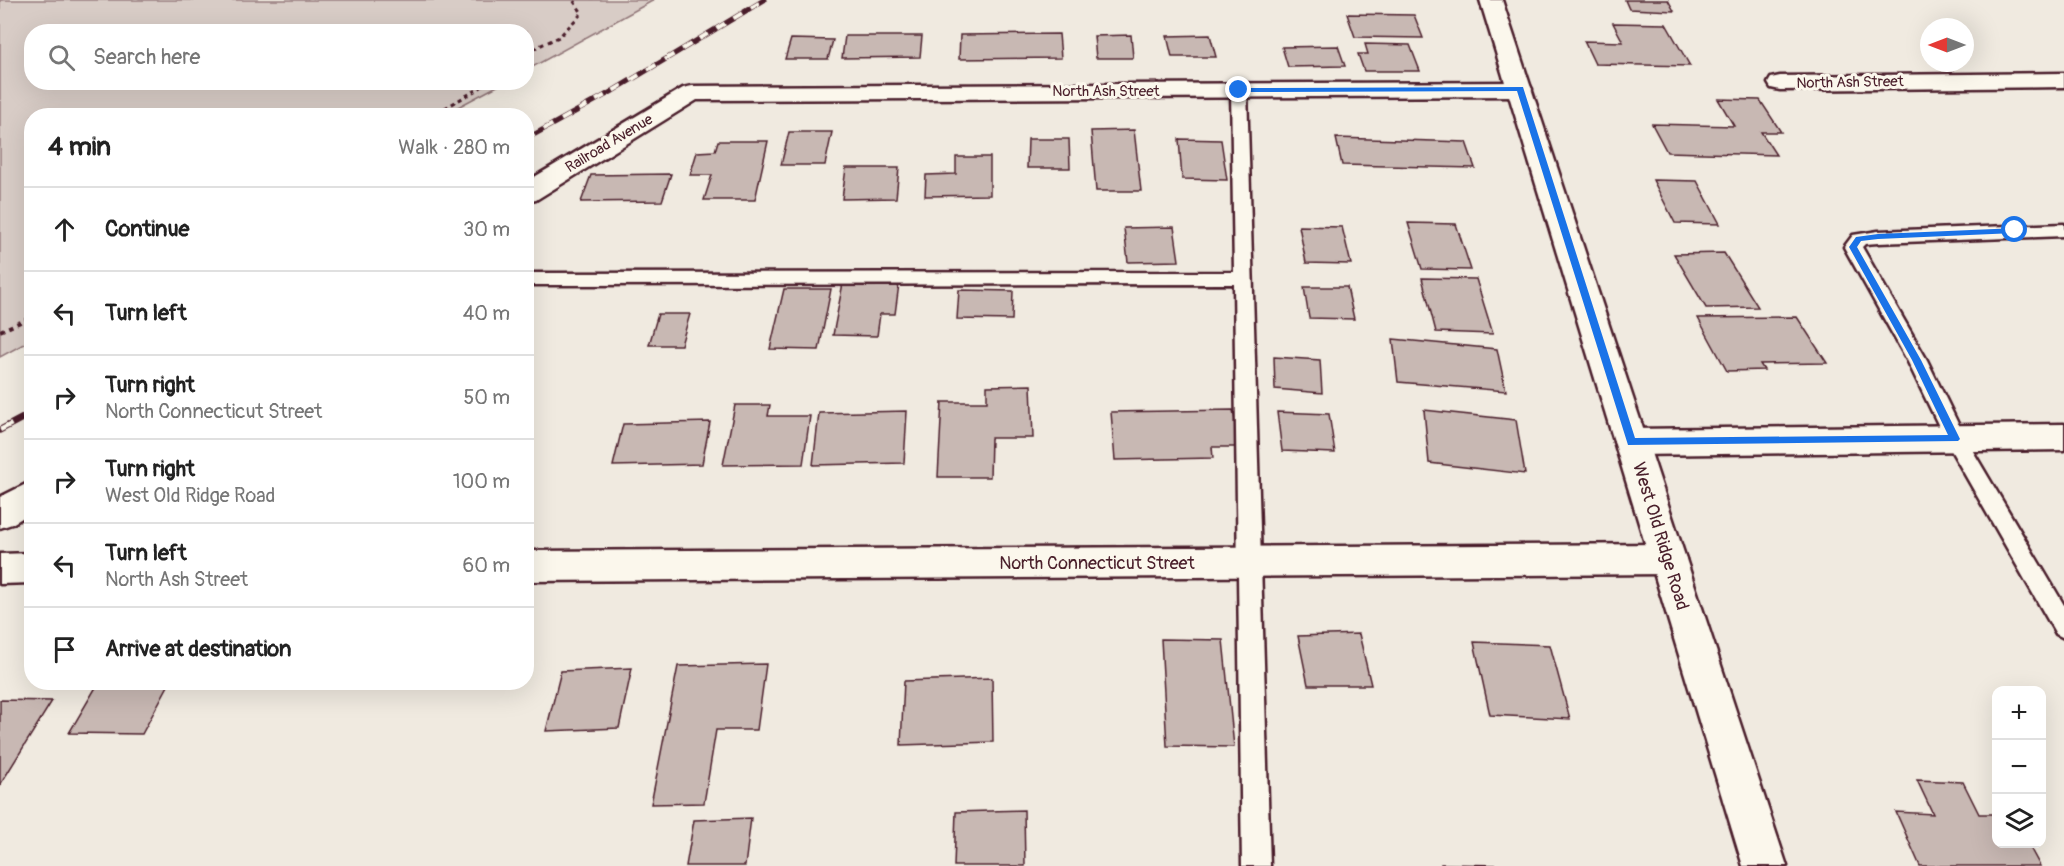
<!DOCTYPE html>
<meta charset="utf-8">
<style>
:root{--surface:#fff;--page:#f6f6f6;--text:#222;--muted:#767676;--line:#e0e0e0}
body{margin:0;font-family:Pangolin,sans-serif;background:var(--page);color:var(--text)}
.controls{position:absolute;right:18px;bottom:18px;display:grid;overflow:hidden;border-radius:12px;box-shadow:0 6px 24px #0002}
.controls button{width:54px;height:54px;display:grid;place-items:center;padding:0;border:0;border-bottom:2px solid var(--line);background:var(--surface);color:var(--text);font:30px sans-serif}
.compass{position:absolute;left:1920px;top:18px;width:54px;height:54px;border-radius:50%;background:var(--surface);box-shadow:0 6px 24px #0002;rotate:270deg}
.stop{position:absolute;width:18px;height:18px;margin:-14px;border:4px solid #1a73e8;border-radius:50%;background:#fff}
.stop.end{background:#1a73e8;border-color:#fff;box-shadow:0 2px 6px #0008}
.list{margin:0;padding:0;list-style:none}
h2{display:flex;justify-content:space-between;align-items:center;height:78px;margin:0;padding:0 24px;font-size:26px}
h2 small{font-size:20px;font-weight:400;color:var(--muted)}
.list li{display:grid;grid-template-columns:39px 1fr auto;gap:18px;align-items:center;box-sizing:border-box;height:84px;padding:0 24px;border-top:2px solid var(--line)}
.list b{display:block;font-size:22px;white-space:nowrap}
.list p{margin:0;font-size:20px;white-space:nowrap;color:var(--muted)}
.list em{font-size:20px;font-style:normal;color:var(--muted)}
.icon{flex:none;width:33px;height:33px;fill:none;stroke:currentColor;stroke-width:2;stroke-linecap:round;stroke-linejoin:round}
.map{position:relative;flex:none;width:2064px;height:866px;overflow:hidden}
.search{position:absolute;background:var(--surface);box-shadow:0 6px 24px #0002;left:24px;top:24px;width:510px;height:66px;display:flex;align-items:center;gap:15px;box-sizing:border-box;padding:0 21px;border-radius:24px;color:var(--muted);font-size:22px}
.panel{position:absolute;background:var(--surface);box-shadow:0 6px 24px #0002;left:24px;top:108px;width:510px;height:582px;border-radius:24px}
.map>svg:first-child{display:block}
.green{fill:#d8ccc6;stroke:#917678;stroke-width:1.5}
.building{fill:#c8b8b3;stroke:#4a1f2b;stroke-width:1.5}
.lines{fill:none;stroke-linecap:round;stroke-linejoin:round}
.service-casing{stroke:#4a1f2b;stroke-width:5}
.minor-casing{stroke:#4a1f2b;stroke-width:5}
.tertiary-casing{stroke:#4a1f2b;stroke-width:5}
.path-far1{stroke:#4a1f2b;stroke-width:3;stroke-dasharray:4 4;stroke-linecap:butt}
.path{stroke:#4a1f2b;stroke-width:4;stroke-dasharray:4.5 4.5;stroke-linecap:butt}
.service{fill:#fbf7ec;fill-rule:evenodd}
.minor{fill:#fbf7ec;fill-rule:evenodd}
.tertiary{fill:#fbf7ec;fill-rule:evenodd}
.rail-far1-casing{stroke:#4a1f2b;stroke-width:5}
.rail-casing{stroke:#4a1f2b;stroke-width:7}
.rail-far1{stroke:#fbf7ec;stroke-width:4;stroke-dasharray:10;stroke-linecap:butt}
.rail{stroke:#fbf7ec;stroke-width:4.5;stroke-dasharray:13;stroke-linecap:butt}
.route{fill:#1a73e8}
.labels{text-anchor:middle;stroke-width:6;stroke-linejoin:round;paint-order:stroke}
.far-street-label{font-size:15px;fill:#4a1f2b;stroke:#fbf7ec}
.street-label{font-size:18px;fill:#4a1f2b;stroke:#fbf7ec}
</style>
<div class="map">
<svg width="2064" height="866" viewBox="0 0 2064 866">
<rect width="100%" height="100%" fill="#f0eae0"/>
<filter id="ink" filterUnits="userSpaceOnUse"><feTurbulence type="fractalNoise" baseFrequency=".0167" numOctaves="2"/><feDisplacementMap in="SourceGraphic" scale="12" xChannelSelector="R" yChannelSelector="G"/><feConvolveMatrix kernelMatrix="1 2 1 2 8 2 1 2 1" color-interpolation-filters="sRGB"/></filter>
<g filter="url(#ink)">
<path class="green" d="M0,0h654l-127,70 -1,-38h-494v50l471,1 -60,32 -411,1 -1,224 -31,17z"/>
<g class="building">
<path d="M1625,0h43l6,11 -45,-2z"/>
<path d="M1347,14l67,1 9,23 -68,-1z"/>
<path d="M1613,23l53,1 24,42 -95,-2 -11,-23 39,1z"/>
<path d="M1059,34l2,24 -102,1 1,-24z"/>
<path d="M1131,35l2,23h-37l-2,-22z"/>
<path d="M1210,35l6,22h-44l-5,-21z"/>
<path d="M845,36h77l-2,21 -78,1z"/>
<path d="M791,39l42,1 -5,19h-43z"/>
<path d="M1365,44l45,1 10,26h-56l-6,-17h10z"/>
<path d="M1338,46l7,20 -57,1 -6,-20z"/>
<path d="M1718,99l42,1 21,32h-20l15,23 -109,-3 -15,-28 82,2z"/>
<path d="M1134,130l7,61h-45l-5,-60z"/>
<path d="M789,132h43l-7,33h-44z"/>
<path d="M1336,138l130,4 9,26 -133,-3z"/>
<path d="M1028,139h41l1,29h-43z"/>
<path d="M1179,139l42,1 6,40 -45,-1z"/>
<path d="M718,141h50l-13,59h-51l8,-25h-22l7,-23 18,-1z"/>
<path d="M956,157h34v38l-65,1 1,-21 30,-1z"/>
<path d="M846,168h53l-3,30 -54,1z"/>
<path d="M671,174l-9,27 -81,1 10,-27z"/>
<path d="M1653,180l44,1 23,43 -45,-1z"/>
<path d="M1408,223l48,1 15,46 -49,-1z"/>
<path d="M1299,226l43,1 9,37 -45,-1z"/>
<path d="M1174,227l5,34 -51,1 -4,-34z"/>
<path d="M1724,253l34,54 -52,1 -32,-54z"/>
<path d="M1422,278l54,1 17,55 -57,-2z"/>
<path d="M843,283l56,1 -4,30h-15l-3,22 -44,-1z"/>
<path d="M1304,287h43l7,32 -45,-1z"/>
<path d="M784,289h47l-12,61 -49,-1z"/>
<path d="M959,290l54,1 -1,29 -55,-1z"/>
<path d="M658,314h32l-9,31h-32z"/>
<path d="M1797,317l30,46 -67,1 4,6 -37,1 -29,-53z"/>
<path d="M1393,339l104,10 9,42 -108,-9z"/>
<path d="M1274,357l46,3 2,33 -47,-4z"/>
<path d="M1031,385l2,53h-42l-1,39h-52l4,-75h45v-16z"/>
<path d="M735,405h35l-2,11h42l-7,48 -80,1z"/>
<path d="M1233,410l7,37h-28l1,11 -98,2 -4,-48z"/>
<path d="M1424,410l92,10 9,54 -96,-11z"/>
<path d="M907,411l-3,52 -91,2 6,-52z"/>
<path d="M1277,412l52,2 6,39 -53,-2z"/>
<path d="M710,422l-8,42 -89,2 10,-42z"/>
<path d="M1359,634l12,51h-63l-10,-49z"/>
<path d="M1161,639l62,1 11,107 -67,-1z"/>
<path d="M1474,642l76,3 20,74 -80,-4z"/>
<path d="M766,664l-9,66h-41l-12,73 -53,1 27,-138z"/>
<path d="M632,668l-13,60 -73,3 15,-60z"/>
<path d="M992,678l1,64 -92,3 3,-64z"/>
<path d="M99,682h71l-28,52 -73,-1z"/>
<path d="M0,700l52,1 -52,84z"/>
<path d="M1917,780l46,2 16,32h17v30h32l12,22h-120l-24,-54 37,2z"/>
<path d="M1024,810l1,56h-71l2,-54z"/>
<path d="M751,818l-6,48h-59l8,-46z"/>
<path d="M1441,864l62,1v1h-62z"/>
</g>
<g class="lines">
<g class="service-casing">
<g id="service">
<path d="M1239,85l8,5 23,776h-28l-8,-582 -708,1v-12l708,-1 -3,-182z"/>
<path d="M2064,224v12l-186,7 -13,1 -3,3 65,113 37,76 100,169v33l-8,-4 -108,-189 -41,-85 -63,-113 9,-12 25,-4z"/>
</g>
</g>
<g class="minor-casing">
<g id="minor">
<path d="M2064,73v14l-284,3 -9,-2 -3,-5 3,-5 9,-2z"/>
<path d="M1520,82l9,2 3,5 -3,5 -9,2 -823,4 -161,100 -10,2v-20l157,-94 9,-2z"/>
<path d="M2064,424v26l-433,5 -12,-4 -5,-9 5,-9 12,-4z"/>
<path d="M32,481v31l-20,12 -12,4v-31z"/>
<path d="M1668,544l13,4 5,11 -5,11 -13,4 -1142,7v-30z"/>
<path d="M32,553v30l-32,1v-30z"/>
</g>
</g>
<g class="tertiary-casing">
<path id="tertiary" d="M1480,0h22l285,866h-44z"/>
</g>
<g class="path-far1">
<path d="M526,52l33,-15 23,-24 -9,-13"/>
<path d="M431,116l49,-28 5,-6"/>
</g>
<path class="path" d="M0,331l32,-14"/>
<use href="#service" class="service"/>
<use href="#minor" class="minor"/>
<use href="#tertiary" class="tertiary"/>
<g class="rail-far1-casing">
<path id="rail-far1" d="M526,139l85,-47 153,-92"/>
</g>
<g class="rail-casing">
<path id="rail" d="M0,430l32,-17"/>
</g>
<use href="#rail-far1" class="rail-far1"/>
<use href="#rail" class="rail"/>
</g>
</g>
<path class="route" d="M1523,87l112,351 313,-3 -36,-75 -63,-113 7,-10 22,-3 140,-6v4l-3,1 -137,6 -17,2 -4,6 64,113 39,79 -2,2 -330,4 -111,-354 -278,1 -4,-2 4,-2z"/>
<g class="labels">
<g class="far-street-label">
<text transform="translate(1850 82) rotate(-1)" y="5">North Ash Street</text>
<text x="1106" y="96">North Ash Street</text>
<text transform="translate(609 143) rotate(-31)" y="5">Railroad Avenue</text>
</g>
<g class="street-label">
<text transform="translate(1661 536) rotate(73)" y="6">West Old Ridge Road</text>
<text x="1097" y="569">North Connecticut Street</text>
</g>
</g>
</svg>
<div class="controls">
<button>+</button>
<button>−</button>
<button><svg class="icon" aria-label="layers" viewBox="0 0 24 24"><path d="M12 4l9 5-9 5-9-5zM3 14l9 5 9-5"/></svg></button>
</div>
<svg class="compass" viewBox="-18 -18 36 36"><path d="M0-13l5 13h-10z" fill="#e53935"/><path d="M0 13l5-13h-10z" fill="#767676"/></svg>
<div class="stop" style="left:2015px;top:230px"></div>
<div class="stop end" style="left:1239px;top:90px"></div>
<div class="search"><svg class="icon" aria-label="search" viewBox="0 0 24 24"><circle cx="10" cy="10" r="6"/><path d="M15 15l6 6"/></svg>Search here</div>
<section class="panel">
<h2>4 min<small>Walk · 280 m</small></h2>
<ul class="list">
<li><svg class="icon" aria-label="ahead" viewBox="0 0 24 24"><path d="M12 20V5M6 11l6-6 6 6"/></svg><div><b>Continue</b></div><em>30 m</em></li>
<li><svg class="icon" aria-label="left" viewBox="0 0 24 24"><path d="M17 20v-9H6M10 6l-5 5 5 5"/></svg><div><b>Turn left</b></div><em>40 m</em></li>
<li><svg class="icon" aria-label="right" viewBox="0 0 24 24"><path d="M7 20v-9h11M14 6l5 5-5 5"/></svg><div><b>Turn right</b><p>North Connecticut Street</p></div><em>50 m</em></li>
<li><svg class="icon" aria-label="right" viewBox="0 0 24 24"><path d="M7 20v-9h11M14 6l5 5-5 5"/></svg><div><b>Turn right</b><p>West Old Ridge Road</p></div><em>100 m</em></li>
<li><svg class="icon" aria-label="left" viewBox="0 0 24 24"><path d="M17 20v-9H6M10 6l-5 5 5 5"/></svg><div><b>Turn left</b><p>North Ash Street</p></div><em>60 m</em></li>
<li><svg class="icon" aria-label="arrive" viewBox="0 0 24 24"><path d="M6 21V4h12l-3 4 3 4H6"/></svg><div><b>Arrive at destination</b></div></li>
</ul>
</section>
</div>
